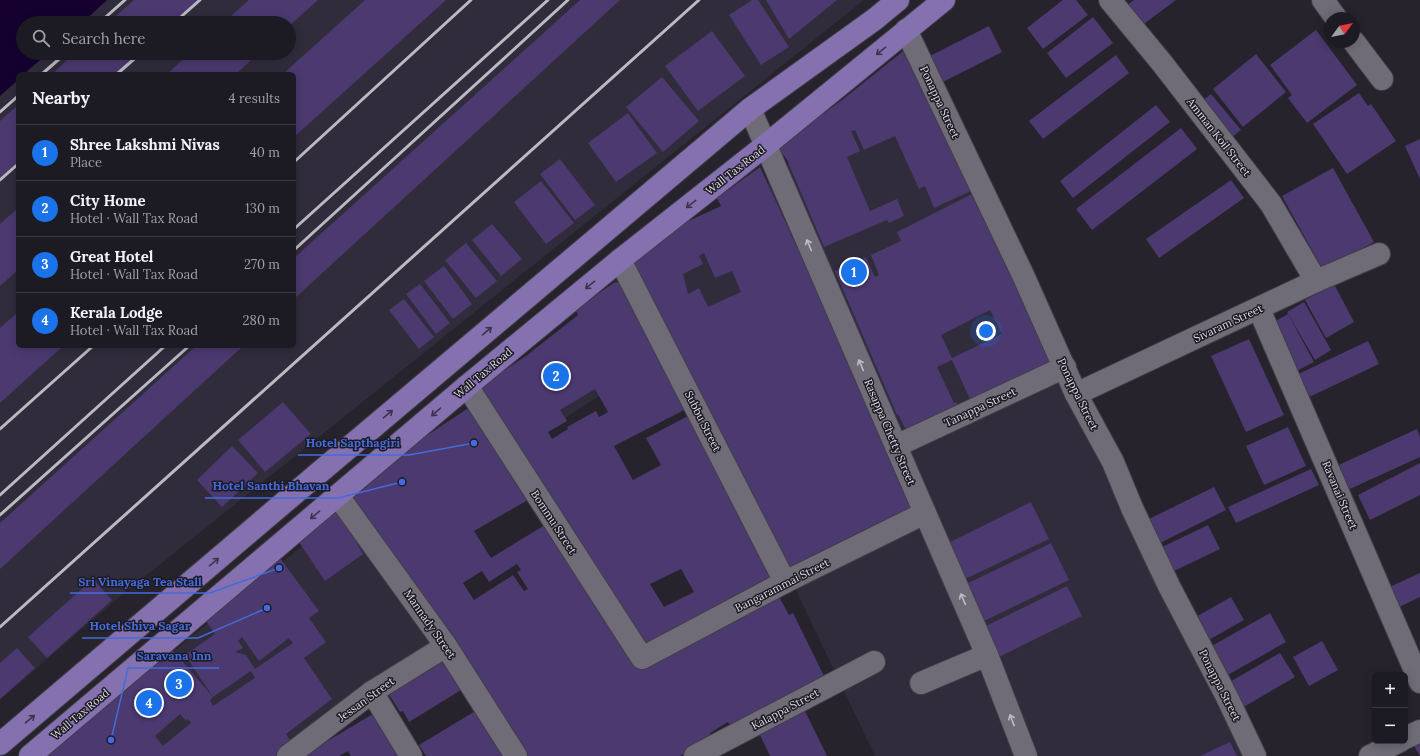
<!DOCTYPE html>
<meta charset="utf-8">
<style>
:root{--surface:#1c1a22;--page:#25232a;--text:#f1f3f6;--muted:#a0a1a5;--line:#3a3840;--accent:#1a73e8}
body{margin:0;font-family:Lora,serif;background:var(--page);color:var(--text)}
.controls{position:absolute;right:12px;bottom:12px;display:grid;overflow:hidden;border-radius:6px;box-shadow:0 2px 10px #0003}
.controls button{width:36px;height:36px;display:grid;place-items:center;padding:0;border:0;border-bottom:1px solid var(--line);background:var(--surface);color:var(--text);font:20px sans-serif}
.compass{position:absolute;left:1324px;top:12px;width:36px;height:36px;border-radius:50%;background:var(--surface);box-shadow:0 2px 10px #0003;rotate:57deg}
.you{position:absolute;left:986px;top:331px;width:14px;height:14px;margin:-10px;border:3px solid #fff;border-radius:50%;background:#1a73e8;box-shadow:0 0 0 6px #1a73e833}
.badge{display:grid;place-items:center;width:26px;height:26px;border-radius:50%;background:var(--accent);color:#fff;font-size:13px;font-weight:700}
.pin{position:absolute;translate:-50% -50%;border:2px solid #fff;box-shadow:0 1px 4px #0006}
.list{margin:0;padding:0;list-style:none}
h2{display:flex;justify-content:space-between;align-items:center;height:52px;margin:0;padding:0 16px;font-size:17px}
h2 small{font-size:13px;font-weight:400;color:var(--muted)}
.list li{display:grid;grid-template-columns:26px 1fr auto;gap:12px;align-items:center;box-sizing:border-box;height:56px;padding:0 16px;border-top:1px solid var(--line)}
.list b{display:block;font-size:15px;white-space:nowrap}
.list p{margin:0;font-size:13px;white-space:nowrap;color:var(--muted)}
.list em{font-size:13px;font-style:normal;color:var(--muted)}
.icon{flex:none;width:22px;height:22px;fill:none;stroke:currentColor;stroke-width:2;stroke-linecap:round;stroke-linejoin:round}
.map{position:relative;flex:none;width:1420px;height:756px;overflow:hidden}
.search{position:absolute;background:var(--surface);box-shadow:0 2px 10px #0003;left:16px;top:16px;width:280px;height:44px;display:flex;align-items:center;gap:10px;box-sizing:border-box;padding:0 14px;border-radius:22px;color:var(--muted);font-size:15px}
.panel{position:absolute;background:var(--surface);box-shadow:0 2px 10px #0003;left:16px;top:72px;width:280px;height:276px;border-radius:6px}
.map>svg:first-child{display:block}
.built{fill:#302c3c;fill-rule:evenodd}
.water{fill:#150030}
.building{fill:#4b396f;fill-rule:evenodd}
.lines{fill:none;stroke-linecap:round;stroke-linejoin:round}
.minor-casing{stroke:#413f48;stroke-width:24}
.major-casing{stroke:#413f48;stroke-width:24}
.minor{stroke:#6f6c78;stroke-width:22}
.major{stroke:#8571af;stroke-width:22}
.rail{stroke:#bbbac2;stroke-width:3}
.oneway{stroke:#3c344e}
.oneway2{stroke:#bdbcc4}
.labels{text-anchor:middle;stroke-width:3;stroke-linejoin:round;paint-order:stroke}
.street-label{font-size:11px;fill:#dfdee5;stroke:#1d1a24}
.leader{fill:none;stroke:#446bdb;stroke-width:1.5}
.callout-dot{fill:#446bdb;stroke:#1d1a24;stroke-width:1.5}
.callout-label{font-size:12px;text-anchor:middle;font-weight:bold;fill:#446bdb;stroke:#1d1a24;stroke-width:3;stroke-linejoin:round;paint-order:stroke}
</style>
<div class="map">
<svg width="1420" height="756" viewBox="0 0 1420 756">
<rect width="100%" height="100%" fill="#26232d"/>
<g class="built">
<path d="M0,0h864l-746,598 -118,102zM23,23h266v30h-266zM18,74h276v272h-276z"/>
<path d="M911,45l336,711h-372l-222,-465 210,-197z"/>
<path d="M617,288l37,71 -224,150 35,56 -62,41 33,47 -146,103h-244z"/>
</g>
<path class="water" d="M0,0h107l-25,23h-59v30h25l-24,21h-6v6l-18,16z"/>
<g class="building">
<path d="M134,0h66l-26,23h-66z"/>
<path d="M249,0h69l-29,26v-3h-66z"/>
<path d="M365,0h81l-152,137v-63h-11z"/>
<path d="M580,0h40l-326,299v-41z"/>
<path d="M752,0h6l31,47 -28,18 -32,-50z"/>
<path d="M766,0h71l-48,39z"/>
<path d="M1063,0h13l12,15 -45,34 -16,-21z"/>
<path d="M1134,0h42l-39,29 -15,-20z"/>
<path d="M1093,17l20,26 -47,35 -19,-25z"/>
<path d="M989,26l13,26 -63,32 -13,-26z"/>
<path d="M1316,30l41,55 -50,38 -19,-25 4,-3 -22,-30z"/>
<path d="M712,31l33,45 -47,35 -33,-45z"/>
<path d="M907,48l68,141 -41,19 -9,-22 -6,3 -24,-53 -31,14 -9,-20 -4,1 9,20 -13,6 23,54 27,-12 7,17 -15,7 -2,-3 -63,27 -37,-87 -10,-14 31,-24 1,2 33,-24z"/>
<path d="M75,53h66l-24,21h-65z"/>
<path d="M190,53h69l-23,21h-69z"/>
<path d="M1256,54l30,38 -43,35 -30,-38z"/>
<path d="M1116,55l13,18 -86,66 -14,-18z"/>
<path d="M662,77l37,44 -36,31 -37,-45z"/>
<path d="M1359,93l9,13 3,-2 25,37 -49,33 -34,-50z"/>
<path d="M1211,94l30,36 -15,12 -29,-37z"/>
<path d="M18,105v57l-18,16v-57z"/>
<path d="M1156,105l14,17 -97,76 -13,-17z"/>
<path d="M628,113l29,40 -41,29 -28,-39z"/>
<path d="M1181,128l16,21 -105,81 -16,-21z"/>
<path d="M1420,139v40l-15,-33z"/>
<path d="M560,159l35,46 -20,15 -35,-46z"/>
<path d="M760,167l40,87 2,-1 101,216 9,42 -127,63 -152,-309 3,-4 48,-38 37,-17 -4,-8zM704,253l11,25 17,-7 9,21 -33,15 -9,-19 -11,6 -5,-20 20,-10 -4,-8z"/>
<path d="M1333,168l41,74 -51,28 -41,-74z"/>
<path d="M1231,180l13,18 -85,60 -13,-19z"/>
<path d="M541,181l33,42 -28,21 -32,-42z"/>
<path d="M976,192l82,175 -84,41 -22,-48 -15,7 17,36 2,-1 5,11 -45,21 -11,-6 -7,-14 -1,1 -62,-144 31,-14 9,20 4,-2 -8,-20 30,-14 -4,-9zM990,310l12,24 -50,24 -11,-23z"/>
<path d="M18,208v62l-18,16v-62z"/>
<path d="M492,224l30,35 -21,17 -29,-36z"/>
<path d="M466,243l31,38 -21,17 -31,-38z"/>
<path d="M444,266l28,38 -19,15 -29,-38z"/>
<path d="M615,282l9,1 66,124 -76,39 19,34 28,-15 -15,-27 42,-22 91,166 -136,70 -164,-265 47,-31 52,-41 -3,-7 14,-8zM595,389l13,23 -9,5 -3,-6 -29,16 1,2 -16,10 -4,-7 19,-11 -7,-11zM681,569l13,23 -30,15 -14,-23z"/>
<path d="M420,284l30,39 -14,11 -30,-40z"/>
<path d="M1334,284l20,38 -28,16 -21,-38z"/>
<path d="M404,299l30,38 -15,12 -30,-39z"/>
<path d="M1304,302l27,48 -16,10 -28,-48z"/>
<path d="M18,312v34h45l-63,57v-75z"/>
<path d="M1288,314l26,48 -21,11 -26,-47z"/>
<path d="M1249,339l35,76 -38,17 -35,-76z"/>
<path d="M1368,341l11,23 -76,36 -11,-23z"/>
<path d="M196,346h47l-243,223v-46z"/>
<path d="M283,402l28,32 -46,38 -27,-32z"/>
<path d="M467,409l5,1 56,90 -54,31 17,27 57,-35 94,142 135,-72 12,22 4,-2 33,67 -93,49 -5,-7 -18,11 3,7 -33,16h-155l-146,-223 -29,-38 73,-57zM517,564l4,6 -4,2 11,17 -4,2 -11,-16 -39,25 -11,-17 19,-12 7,11z"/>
<path d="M1288,427l18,39 -42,19 -18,-39z"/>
<path d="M1417,429l3,8v20l-79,36 -11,-24z"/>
<path d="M232,446l26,27 -36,34 -25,-27z"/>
<path d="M1420,463v32l-50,25 -12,-25z"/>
<path d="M1311,469l8,16 -83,38 -8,-16z"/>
<path d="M1214,487l12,23 -72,36 -11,-24z"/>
<path d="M1031,502l18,37 -88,42 -17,-36z"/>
<path d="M338,511l20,32 -1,1 6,10 -38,27 -28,-42z"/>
<path d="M1208,525l12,24 -50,24 -12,-24z"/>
<path d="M1051,543l18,37 -87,42 -18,-37z"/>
<path d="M280,558l39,53 -10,7 17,24 -22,16 28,41 -46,35 9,14 -11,8h-242l129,-108 42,49 -3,3 3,6 42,-28 -4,-7 -38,26 -28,-42 30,-21 -12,-17zM242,637l17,24 30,-23 4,5 -38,26 -9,-14 -11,-3 8,-4 -5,-7zM180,714l6,7 2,-2 3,4 -28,23 -8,-10z"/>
<path d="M1420,573v24l-27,13 -10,-20z"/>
<path d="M93,579l19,21 -65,58 -19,-21z"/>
<path d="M1067,586l15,30 -83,41 -15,-30z"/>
<path d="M1231,597l13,23 -37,21 -13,-23z"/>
<path d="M1270,613l16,29 -60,34 -16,-29z"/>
<path d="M1322,641l16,29 -29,16 -16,-29z"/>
<path d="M17,648l18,20 -35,31v-36z"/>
<path d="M1280,653l15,24 -53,31 -14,-25z"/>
<path d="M442,660l24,27 -57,35 -6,-11 -3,1 -12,-19z"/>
<path d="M482,707l30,49h-86l-7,-11z"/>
<path d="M378,711l25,45h-52l-3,-5 -9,5h-37z"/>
<path d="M805,711l22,45h-57l-11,-23z"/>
<path d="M1420,736v20l-9,-15z"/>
<path d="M1230,742l7,14h-37z"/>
</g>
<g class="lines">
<g class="minor-casing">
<g id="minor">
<path d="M1110,0l52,63 109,141 45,77"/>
<path d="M1323,0l13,18"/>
<path d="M906,30l117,245 53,119 37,68 19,46 37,78 58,111 28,59"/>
<path d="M1354,42l28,37"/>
<path d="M750,109l175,404 62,142 39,101"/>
<path d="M620,260l165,322"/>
<path d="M1259,309l161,373"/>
<path d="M467,386l175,272 143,-76 140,-69"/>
<path d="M1076,394l240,-113 63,-27"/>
<path d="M896,446l169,-79"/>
<path d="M338,496l108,150 70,110"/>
<path d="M921,683l66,-28"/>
<path d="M372,692l39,64"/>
<path d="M1405,738l15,-7"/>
<path d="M288,756l84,-64 74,-46"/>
<path d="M695,756l179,-94"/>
<path d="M1370,756l30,-15"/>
</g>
</g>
<g class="major-casing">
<g id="major">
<path d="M0,744l314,-267 436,-368 125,-90 23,-19"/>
<path d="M30,756l437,-370 153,-126 146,-115 178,-145"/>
</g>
</g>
<use href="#minor" class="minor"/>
<use href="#major" class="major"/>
<g class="rail">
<path d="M99,23l26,-23"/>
<path d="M174,23l26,-23"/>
<path d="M42,74l24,-21"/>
<path d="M117,74l24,-21"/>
<path d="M0,112l18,-16"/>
<path d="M294,162l177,-162"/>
<path d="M0,180l18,-16"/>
<path d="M294,229l254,-229"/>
<path d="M294,250l274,-250"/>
<path d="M0,429l93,-83"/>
<path d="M0,495l165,-149"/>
<path d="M0,515l189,-169"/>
<path d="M0,627l699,-627"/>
</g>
</g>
<defs><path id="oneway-shaft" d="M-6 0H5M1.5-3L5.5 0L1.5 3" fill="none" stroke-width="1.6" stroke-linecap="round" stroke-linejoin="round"/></defs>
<g class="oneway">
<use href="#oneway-shaft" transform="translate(881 51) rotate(141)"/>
<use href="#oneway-shaft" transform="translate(691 204) rotate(142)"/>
<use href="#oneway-shaft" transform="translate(590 285) rotate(141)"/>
<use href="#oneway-shaft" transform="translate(487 331) rotate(-40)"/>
<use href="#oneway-shaft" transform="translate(436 412) rotate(139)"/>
<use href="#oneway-shaft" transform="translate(388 414) rotate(-40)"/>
<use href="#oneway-shaft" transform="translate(315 515) rotate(140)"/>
<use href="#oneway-shaft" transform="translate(214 562) rotate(-40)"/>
<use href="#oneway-shaft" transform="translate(30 719) rotate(-40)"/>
</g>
<g class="oneway2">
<use href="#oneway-shaft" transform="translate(809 245) rotate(-113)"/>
<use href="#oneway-shaft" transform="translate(861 365) rotate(-113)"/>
<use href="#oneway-shaft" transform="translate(963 599) rotate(-114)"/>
<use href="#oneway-shaft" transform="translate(1012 720) rotate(-111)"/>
</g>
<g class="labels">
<g class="street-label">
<text transform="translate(940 102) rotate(65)" y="4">Ponappa Street</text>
<text transform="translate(1219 137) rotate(52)" y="4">Amman Koil Street</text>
<text transform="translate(735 170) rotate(-38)" y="4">Wall Tax Road</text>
<text transform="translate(1228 323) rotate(-25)" y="4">Sivaram Street</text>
<text transform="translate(483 373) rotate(-40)" y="4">Wall Tax Road</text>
<text transform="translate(1078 394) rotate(64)" y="4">Ponappa Street</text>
<text transform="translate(980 407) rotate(-25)" y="4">Tanappa Street</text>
<text transform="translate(703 421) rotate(63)" y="4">Subbu Street</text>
<text transform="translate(890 432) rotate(67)" y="4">Rasappa Chetty Street</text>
<text transform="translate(1340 495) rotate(67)" y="4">Ravanai Street</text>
<text transform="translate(554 522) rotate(57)" y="4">Bommu Street</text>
<text transform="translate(782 585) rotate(-27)" y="4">Bangarammai Street</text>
<text transform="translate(430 624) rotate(55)" y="4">Mannady Street</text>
<text transform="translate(1220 685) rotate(63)" y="4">Ponappa Street</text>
<text transform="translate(366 699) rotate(-36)" y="4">Jessan Street</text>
<text transform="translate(785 709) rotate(-28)" y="4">Kalappa Street</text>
<text transform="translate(80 714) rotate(-40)" y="4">Wall Tax Road</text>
</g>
</g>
<path class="leader" d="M474 443L409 455H298M402 482L338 498H205M279 568L210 593H70M267 608L198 638H82M111 740L128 668H219"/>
<g class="callout-dot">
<circle cx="474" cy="443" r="4"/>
<circle cx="402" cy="482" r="4"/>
<circle cx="279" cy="568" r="4"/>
<circle cx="267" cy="608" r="4"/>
<circle cx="111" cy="740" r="4"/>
</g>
<g class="callout-label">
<text x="353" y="447">Hotel Sapthagiri</text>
<text x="271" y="490">Hotel Santhi Bhavan</text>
<text x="140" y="586">Sri Vinayaga Tea Stall</text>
<text x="140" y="630">Hotel Shiva Sagar</text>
<text x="174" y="660">Saravana Inn</text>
</g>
</svg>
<div class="controls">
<button>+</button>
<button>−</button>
</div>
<svg class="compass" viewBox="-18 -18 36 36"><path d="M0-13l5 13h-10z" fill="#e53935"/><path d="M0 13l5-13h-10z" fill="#a0a1a5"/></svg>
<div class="you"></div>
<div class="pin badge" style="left:854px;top:272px">1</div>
<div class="pin badge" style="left:556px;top:376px">2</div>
<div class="pin badge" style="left:179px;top:684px">3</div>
<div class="pin badge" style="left:149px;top:703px">4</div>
<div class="search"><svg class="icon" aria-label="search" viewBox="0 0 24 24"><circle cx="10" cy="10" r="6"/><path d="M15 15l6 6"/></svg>Search here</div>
<section class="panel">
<h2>Nearby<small>4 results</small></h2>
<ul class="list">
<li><span class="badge">1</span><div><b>Shree Lakshmi Nivas</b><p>Place</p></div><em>40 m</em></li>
<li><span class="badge">2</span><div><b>City Home</b><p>Hotel · Wall Tax Road</p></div><em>130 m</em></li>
<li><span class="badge">3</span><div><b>Great Hotel</b><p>Hotel · Wall Tax Road</p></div><em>270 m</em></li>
<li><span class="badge">4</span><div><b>Kerala Lodge</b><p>Hotel · Wall Tax Road</p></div><em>280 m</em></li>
</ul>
</section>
</div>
